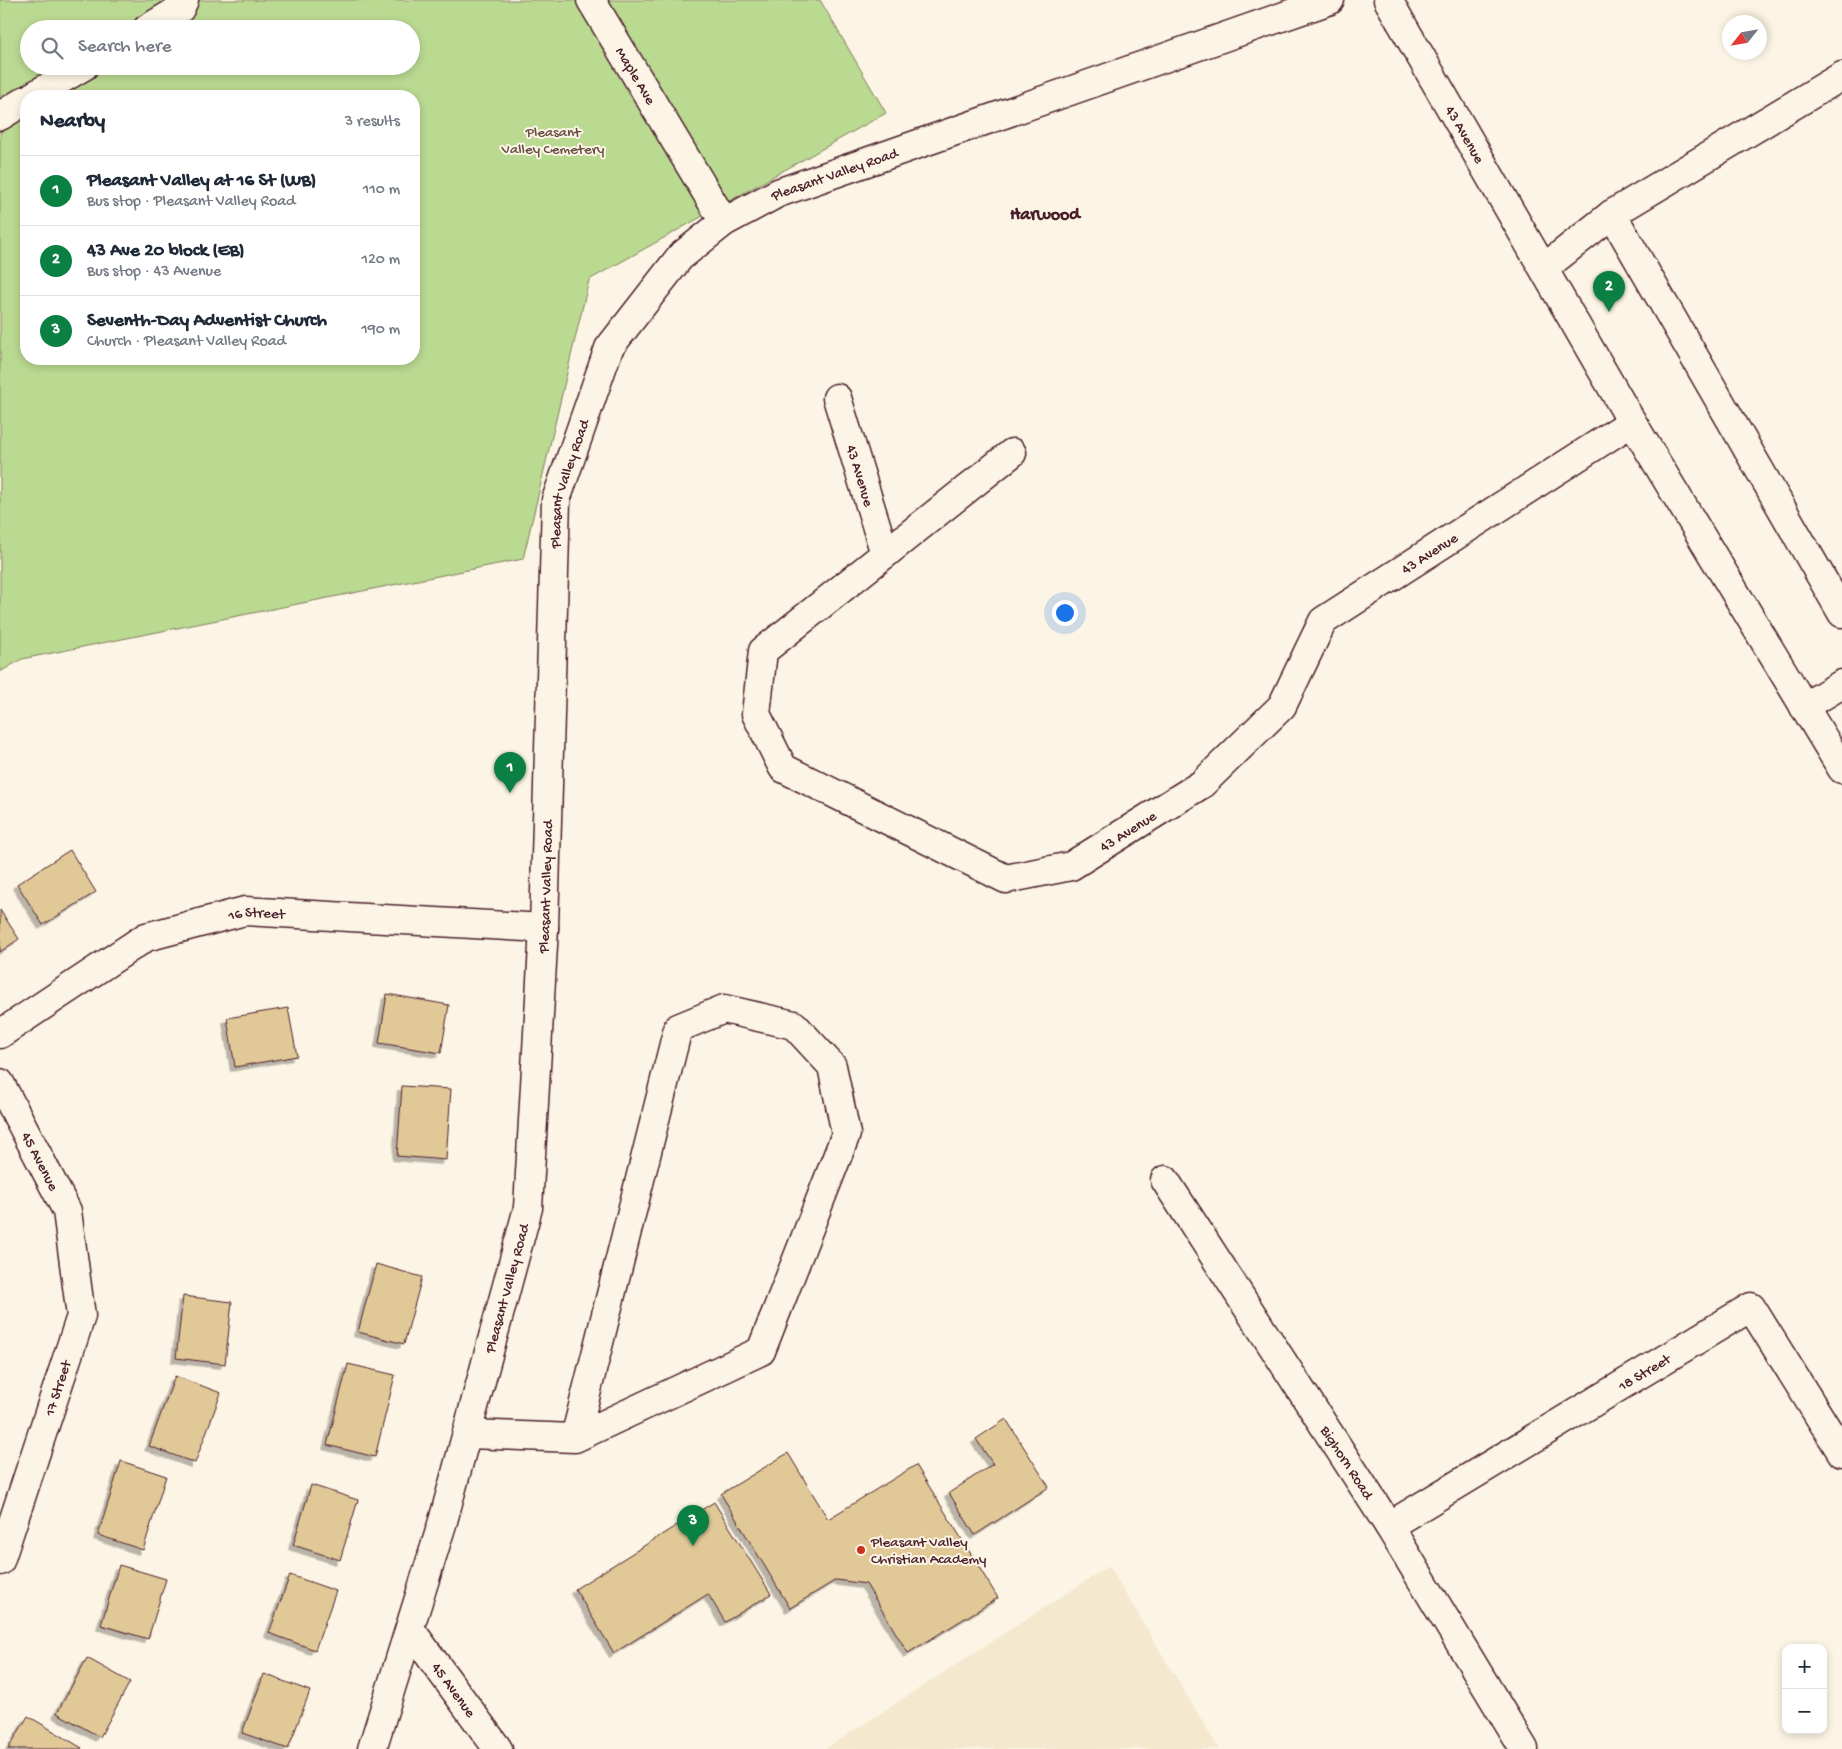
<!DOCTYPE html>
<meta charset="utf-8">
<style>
:root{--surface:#fff;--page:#f6f6f7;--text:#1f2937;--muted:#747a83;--line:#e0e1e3;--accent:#0b8043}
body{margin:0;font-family:"Gochi Hand",sans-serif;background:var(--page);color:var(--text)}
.controls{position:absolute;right:15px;bottom:15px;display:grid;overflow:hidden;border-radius:10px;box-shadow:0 2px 8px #0003}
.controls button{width:45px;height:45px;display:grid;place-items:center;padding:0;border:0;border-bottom:1px solid var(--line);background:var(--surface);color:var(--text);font:25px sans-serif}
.compass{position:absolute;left:1722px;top:15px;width:45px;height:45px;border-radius:50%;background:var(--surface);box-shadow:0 2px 8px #0003;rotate:239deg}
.you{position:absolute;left:1064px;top:612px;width:18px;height:18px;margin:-12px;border:4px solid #fff;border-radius:50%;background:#1a73e8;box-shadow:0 0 0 8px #1a73e833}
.badge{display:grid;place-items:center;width:32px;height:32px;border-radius:50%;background:var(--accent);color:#fff;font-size:16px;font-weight:700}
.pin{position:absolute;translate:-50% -41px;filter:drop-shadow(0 1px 2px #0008)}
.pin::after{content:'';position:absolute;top:26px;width:18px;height:15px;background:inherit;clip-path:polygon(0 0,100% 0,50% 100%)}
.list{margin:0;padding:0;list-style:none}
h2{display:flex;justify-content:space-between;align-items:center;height:65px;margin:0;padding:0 20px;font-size:21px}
h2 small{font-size:16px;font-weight:400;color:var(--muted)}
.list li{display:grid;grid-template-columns:32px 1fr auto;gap:15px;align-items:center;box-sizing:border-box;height:70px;padding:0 20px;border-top:1px solid var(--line)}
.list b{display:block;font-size:19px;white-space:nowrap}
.list p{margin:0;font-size:16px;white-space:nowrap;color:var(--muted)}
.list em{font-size:16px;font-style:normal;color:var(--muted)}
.icon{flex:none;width:28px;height:28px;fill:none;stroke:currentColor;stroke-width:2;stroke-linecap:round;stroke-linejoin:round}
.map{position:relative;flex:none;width:1842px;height:1749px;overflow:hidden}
.search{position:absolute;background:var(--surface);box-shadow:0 2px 8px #0003;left:20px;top:20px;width:400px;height:55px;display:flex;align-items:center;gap:12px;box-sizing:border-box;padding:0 18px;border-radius:28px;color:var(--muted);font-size:19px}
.panel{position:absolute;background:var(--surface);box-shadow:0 2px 8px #0003;left:20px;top:90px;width:400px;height:275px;border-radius:20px}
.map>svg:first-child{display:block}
.built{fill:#f4e8ce}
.green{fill:#bad991;stroke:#827c5e;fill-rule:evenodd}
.building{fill:#e0c897;stroke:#4a1f2b;filter:url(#shadow)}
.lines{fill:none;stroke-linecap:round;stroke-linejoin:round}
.minor-casing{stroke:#4a1f2b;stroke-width:31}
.minor{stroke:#fcf5e5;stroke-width:28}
.poi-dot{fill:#c8321e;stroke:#fcf5e5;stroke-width:2}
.labels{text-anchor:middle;stroke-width:4;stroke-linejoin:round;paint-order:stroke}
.street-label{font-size:15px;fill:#4a1f2b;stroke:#fcf5e5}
.park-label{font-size:15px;fill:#664e44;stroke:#fcf5e5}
.poi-label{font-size:15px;fill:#4a1f2b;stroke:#fcf5e5;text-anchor:start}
.quarter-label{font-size:18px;font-weight:bold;fill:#4a1f2b;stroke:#fcf5e5}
</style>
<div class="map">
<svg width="1842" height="1749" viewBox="0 0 1842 1749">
<defs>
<filter id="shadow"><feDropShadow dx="-4.5" dy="4.5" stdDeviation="0" flood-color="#0004"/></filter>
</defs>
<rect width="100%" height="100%" fill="#fcf5e5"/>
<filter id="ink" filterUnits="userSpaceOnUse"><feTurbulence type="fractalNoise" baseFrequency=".02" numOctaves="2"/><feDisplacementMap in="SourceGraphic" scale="10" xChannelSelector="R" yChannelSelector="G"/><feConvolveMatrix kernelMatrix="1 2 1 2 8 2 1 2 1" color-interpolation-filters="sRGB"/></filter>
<g filter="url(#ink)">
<path class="built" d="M1109,1566l110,183h-394z"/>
<path class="green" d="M0,0h820l66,113 -297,167 -66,279 -501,100 -22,13zM29,29h382v37h-382zM26,96h388v263h-388z"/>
<g class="building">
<path d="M70,850l26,42 -53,33 -26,-41z"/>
<path d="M0,910l19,29 -19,13z"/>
<path d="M387,994l62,11 -8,48 -62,-10z"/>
<path d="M288,1008l9,48 -62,11 -8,-49z"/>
<path d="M402,1086l49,3 -5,71 -49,-4z"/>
<path d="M376,1264l46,13 -18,67 -46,-12z"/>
<path d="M183,1296l49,6 -7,62 -49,-6z"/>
<path d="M348,1364l47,11 -20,82 -48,-12z"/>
<path d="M175,1376l46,17 -26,70 -46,-17z"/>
<path d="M1006,1419l43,68 -74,48 -26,-42 44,-29 -17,-25z"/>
<path d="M788,1453l40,66 88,-54 82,133 -90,55 -42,-69 -30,-4 -46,28 -69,-114z"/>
<path d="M121,1461l45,15 -23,74 -45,-15z"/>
<path d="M311,1485l47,15 -18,60 -47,-15z"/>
<path d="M714,1502l57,92 -46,28 -17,-28 -94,59 -39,-64z"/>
<path d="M119,1565l47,14 -18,60 -47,-14z"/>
<path d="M290,1575l46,16 -21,59 -46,-17z"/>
<path d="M87,1658l43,24 -30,55 -43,-24z"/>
<path d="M264,1674l46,17 -22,58 -46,-16z"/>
<path d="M28,1716l54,32 -1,1h-73z"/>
</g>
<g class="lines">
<g class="minor-casing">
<g id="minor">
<path id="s1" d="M591,0l133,222"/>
<path id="s2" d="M1388,0l244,422 210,347"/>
<path d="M147,29l33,-20 4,-9"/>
<path d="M33,96l51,-30"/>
<path d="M0,116l26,-16"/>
<path d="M1612,214l230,399"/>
<path d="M1544,268l68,-54 230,-138"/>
<path id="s3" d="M837,398l48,156"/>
<path id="s4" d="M1012,453l-249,198 -7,63 27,54 223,111 65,-13 131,-82 80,-78 41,-85 309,-199"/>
<path d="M1804,707l38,-23"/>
<path id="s5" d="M0,1034l146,-97 99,-26 299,17"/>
<path id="s6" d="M0,1083l67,128 14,105 -81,245"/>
<path id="s7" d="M1165,1180l224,346 135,223"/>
<path d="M467,1434l108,4 186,-87 85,-217 -14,-68 -38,-41 -70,-16 -46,19 -103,410"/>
<path id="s8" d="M1389,1526l362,-219 91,146"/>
<path id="s9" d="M410,1629l88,120"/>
<path id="s10" d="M372,1749l71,-228 85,-313 16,-280 12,-428 53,-152 71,-91 44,-35 54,-29 552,-193"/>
</g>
</g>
<use href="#minor" class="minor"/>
</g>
</g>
<circle class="poi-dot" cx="861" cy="1550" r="5"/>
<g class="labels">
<g class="street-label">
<text dy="5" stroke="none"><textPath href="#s1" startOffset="88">Maple Ave</textPath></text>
<text dy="5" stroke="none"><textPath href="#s2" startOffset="155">43 Avenue</textPath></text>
<text dy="5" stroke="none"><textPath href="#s10" startOffset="1725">Pleasant Valley Road</textPath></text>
<text dy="5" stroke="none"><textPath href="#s3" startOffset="81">43 Avenue</textPath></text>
<text dy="5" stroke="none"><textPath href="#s10" startOffset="1290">Pleasant Valley Road</textPath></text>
<text dy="5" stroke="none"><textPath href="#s4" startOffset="1244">43 Avenue</textPath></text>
<text dy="5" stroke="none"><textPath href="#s4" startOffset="824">43 Avenue</textPath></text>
<text dy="5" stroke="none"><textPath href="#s10" startOffset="885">Pleasant Valley Road</textPath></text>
<text dy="5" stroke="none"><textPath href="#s5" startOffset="289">16 Street</textPath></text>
<text dy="5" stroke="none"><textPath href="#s6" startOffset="88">45 Avenue</textPath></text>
<text dy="5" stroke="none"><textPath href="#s10" startOffset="480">Pleasant Valley Road</textPath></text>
<text dy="5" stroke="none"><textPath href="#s8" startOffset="298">18 Street</textPath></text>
<text transform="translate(57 1388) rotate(-72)" y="5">17 Street</text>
<text dy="5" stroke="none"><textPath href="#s7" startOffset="336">Bighorn Road</textPath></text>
<text dy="5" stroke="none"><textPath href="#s9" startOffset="75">45 Avenue</textPath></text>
</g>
<g class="park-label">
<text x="553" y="136">Pleasant<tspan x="553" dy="17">Valley Cemetery</tspan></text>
</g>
<g class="poi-label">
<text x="871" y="1546">Pleasant Valley<tspan x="871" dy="17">Christian Academy</tspan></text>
</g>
<g class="quarter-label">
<text x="1045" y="219">Harwood</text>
</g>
</g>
</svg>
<div class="controls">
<button>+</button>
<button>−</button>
</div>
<svg class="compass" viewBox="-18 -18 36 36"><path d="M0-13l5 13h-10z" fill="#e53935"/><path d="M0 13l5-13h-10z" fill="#747a83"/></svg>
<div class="you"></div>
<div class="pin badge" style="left:510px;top:793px">1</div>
<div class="pin badge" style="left:1609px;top:312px">2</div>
<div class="pin badge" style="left:693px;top:1546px">3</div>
<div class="search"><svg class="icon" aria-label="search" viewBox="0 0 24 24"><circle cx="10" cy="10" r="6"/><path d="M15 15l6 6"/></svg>Search here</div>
<section class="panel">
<h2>Nearby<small>3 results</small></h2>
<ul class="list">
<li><span class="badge">1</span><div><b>Pleasant Valley at 16 St (WB)</b><p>Bus stop · Pleasant Valley Road</p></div><em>110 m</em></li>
<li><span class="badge">2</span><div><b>43 Ave 20 block (EB)</b><p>Bus stop · 43 Avenue</p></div><em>120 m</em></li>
<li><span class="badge">3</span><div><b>Seventh-Day Adventist Church</b><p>Church · Pleasant Valley Road</p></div><em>190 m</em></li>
</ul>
</section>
</div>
